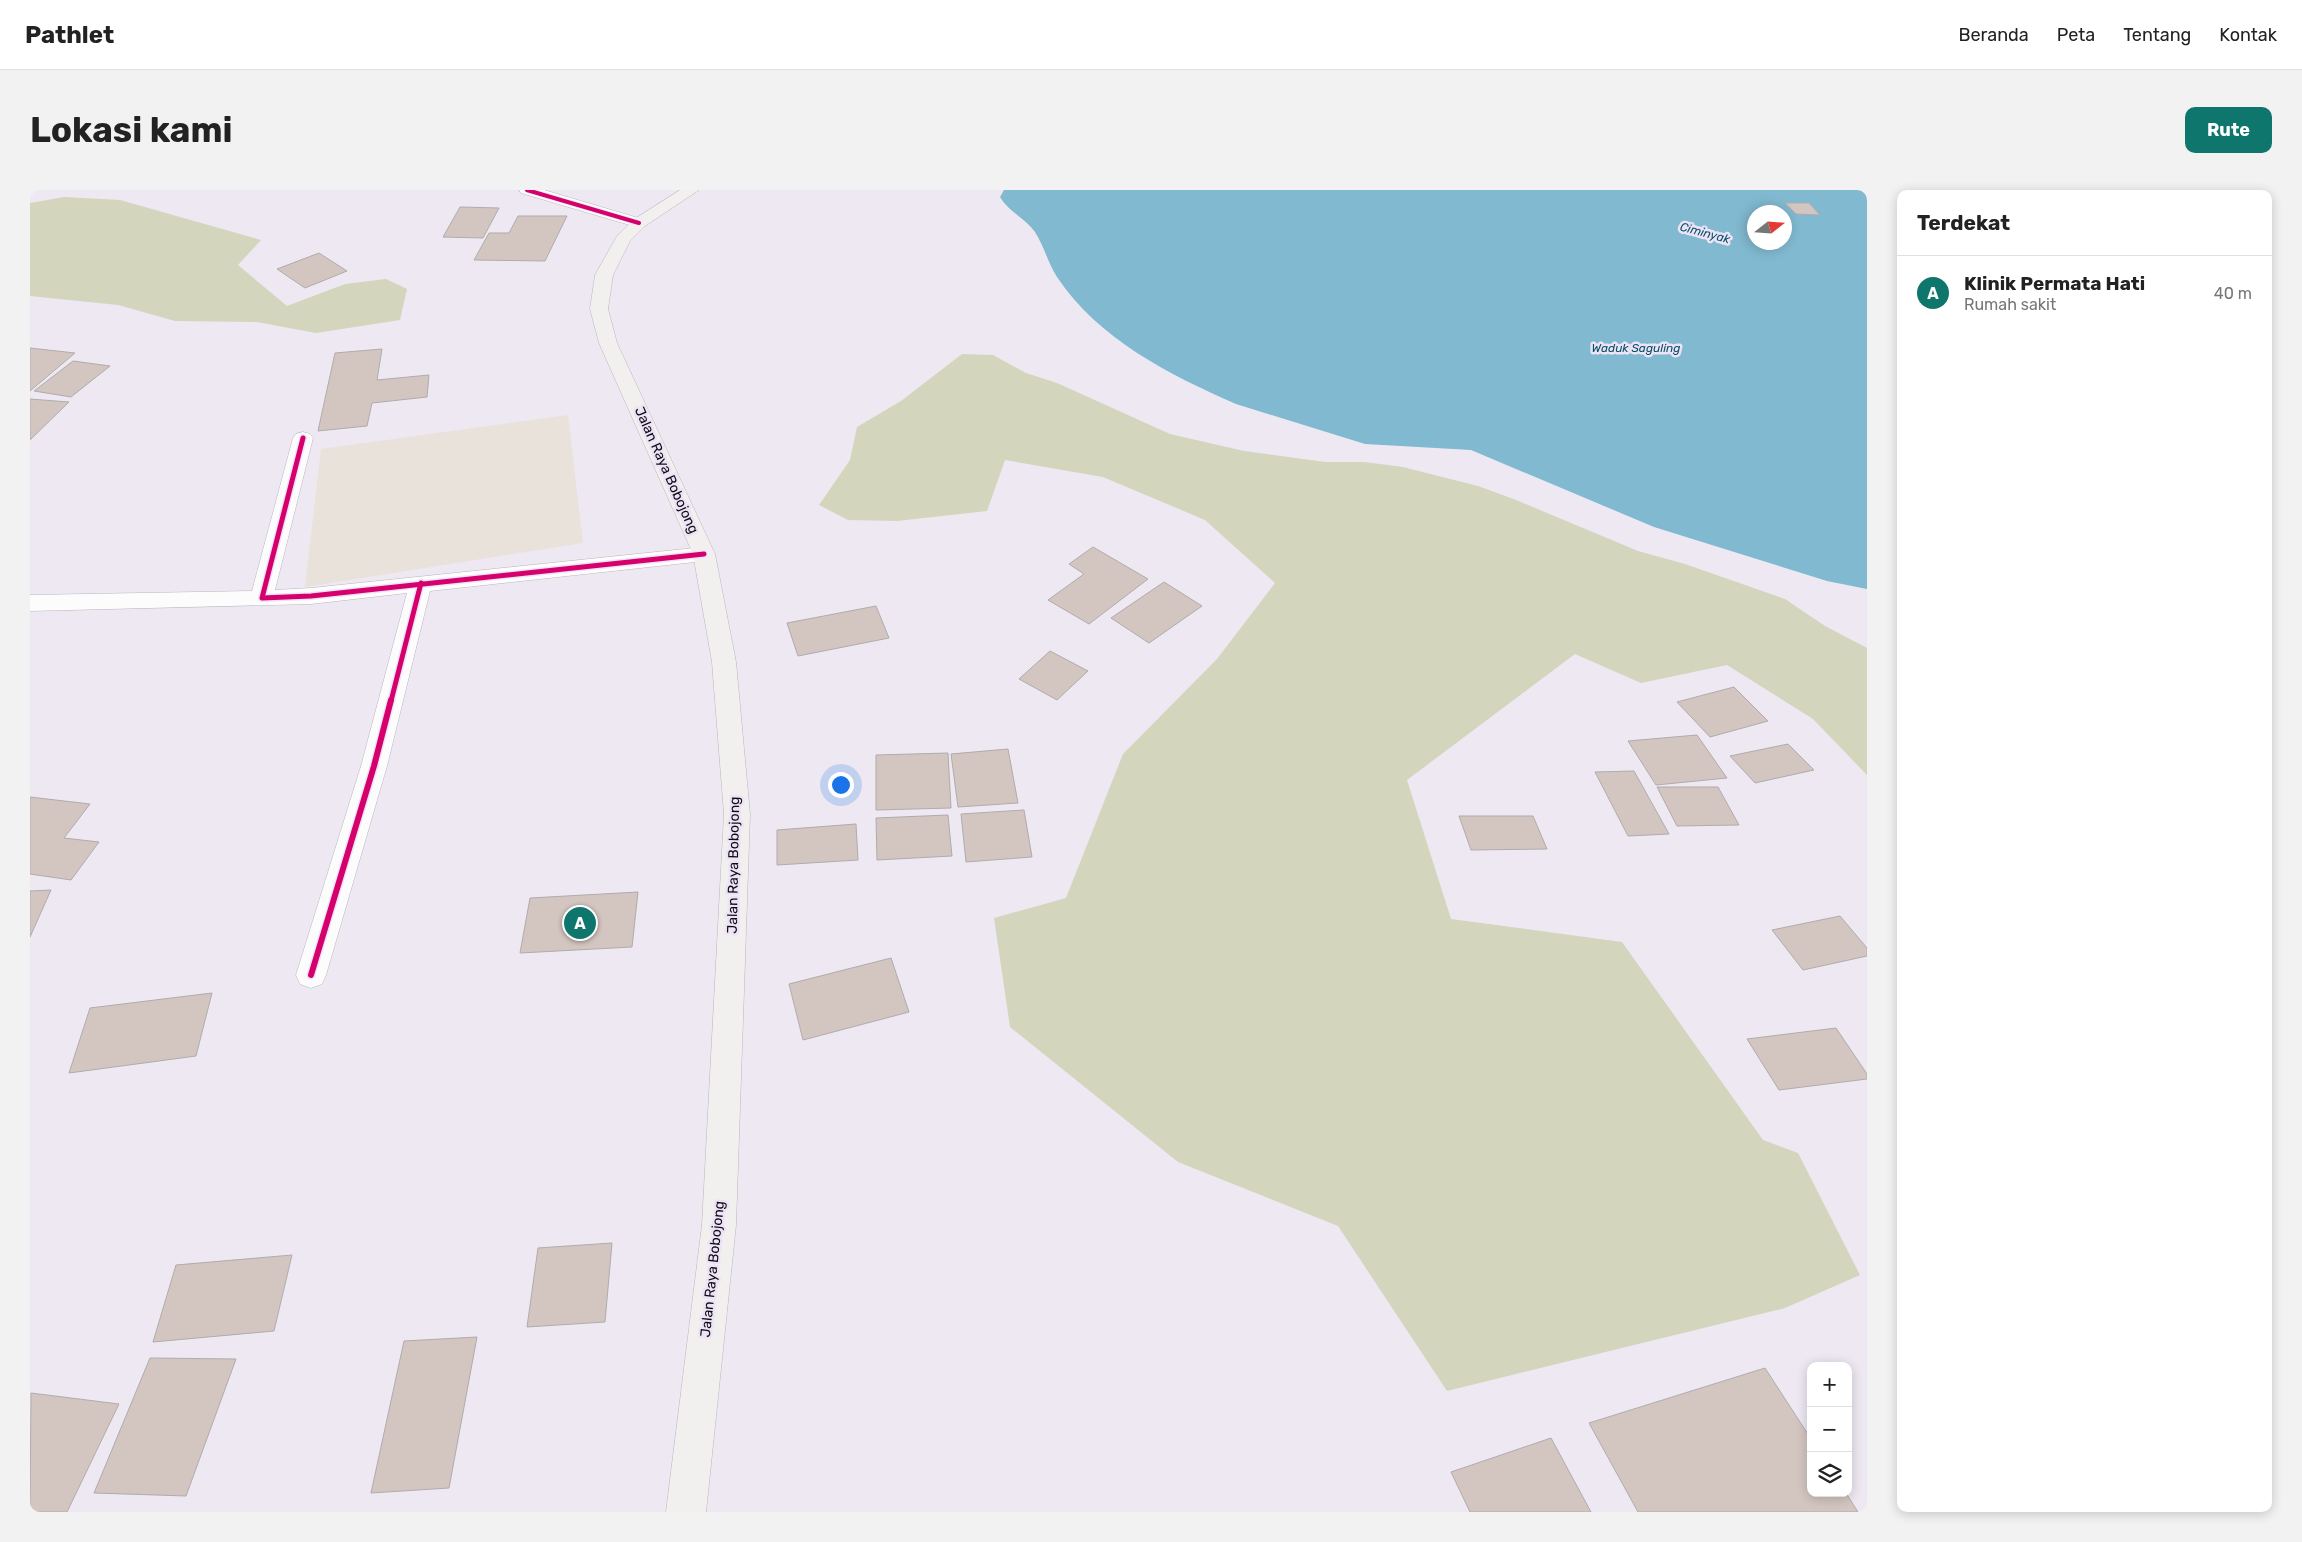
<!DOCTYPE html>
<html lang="id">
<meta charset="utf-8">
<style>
:root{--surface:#fff;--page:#f2f2f2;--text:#222;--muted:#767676;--line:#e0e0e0;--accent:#0f766e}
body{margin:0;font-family:Rubik,sans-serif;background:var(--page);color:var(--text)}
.controls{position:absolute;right:15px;bottom:15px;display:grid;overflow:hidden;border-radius:10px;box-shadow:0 2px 12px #0003}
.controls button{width:45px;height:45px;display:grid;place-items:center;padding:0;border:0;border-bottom:1px solid var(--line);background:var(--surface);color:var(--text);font:25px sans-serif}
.compass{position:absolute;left:1717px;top:15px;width:45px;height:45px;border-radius:50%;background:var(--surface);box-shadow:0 2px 12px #0003;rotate:73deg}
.you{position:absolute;left:810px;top:594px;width:18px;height:18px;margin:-12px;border:4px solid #fff;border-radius:50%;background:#1a73e8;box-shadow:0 0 0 8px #1a73e833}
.badge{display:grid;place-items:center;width:32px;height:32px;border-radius:50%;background:var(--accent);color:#fff;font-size:16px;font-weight:700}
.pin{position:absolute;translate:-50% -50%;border:2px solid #fff;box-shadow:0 1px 5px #0006}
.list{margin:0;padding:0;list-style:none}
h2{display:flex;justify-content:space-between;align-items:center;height:65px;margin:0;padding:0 20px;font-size:21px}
h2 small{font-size:16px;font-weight:400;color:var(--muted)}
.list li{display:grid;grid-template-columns:32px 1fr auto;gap:15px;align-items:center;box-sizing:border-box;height:75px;padding:0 20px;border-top:1px solid var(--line)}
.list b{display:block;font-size:19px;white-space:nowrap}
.list p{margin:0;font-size:16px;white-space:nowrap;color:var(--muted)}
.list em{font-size:16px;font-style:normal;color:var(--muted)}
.icon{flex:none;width:28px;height:28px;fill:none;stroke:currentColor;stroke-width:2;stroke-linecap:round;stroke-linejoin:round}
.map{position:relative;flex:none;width:1837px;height:1322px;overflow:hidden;border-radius:10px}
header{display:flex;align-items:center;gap:30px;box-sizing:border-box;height:70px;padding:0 25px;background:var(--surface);border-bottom:1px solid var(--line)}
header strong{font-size:24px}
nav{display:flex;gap:28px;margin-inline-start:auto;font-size:18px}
.intro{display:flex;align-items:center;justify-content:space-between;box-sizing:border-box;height:120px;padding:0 30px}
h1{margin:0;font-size:35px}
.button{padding:12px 22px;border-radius:10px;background:var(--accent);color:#fff;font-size:18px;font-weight:700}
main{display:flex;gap:30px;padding:0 30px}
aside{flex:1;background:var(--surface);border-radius:10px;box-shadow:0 2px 12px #0003}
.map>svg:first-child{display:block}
.education{fill:#e9e2db}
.green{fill:#d4d5bd}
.water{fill:#81b9d0;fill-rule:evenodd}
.building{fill:#d3c6c0;stroke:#b0abad}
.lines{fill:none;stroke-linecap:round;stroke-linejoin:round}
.minor-casing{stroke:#bab6be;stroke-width:1}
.secondary-casing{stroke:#bab6be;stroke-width:1}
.minor{fill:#fcfcfd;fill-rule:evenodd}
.secondary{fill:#f1f0ee;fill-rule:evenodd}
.cycleway-far2-casing{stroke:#ede3f7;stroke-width:5.5}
.cycleway-far1-casing{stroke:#ede3f7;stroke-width:8}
.cycleway-casing{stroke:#ede3f7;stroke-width:9}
.cycleway-far2{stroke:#d6006c;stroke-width:4}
.cycleway-far1{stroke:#d6006c;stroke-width:5}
.cycleway{stroke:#d6006c;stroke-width:6}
.labels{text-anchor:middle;stroke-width:5;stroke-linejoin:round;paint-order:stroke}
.far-water-label{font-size:12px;font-style:italic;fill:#044e62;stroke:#ede3f7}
.street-label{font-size:14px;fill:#0e0b11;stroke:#ede3f7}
</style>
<header>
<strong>Pathlet</strong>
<nav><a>Beranda</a><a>Peta</a><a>Tentang</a><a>Kontak</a></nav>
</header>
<div class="intro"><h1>Lokasi kami</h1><a class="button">Rute</a></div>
<main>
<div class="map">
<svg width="1837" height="1322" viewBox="0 0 1837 1322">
<rect width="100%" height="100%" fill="#ede8f2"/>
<path class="education" d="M538,225l15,128 -278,44 16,-138z"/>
<g class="green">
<path d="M34,7l56,3 141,40 -23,25 49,41 58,-22 41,-5 21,10 -7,31 -84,13 -59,-11 -82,-1 -57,-16 -88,-9v-93z"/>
<path d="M932,164l31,1 33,18 31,10 113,51 74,17 81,11h39l39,5 75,19 38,14 122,51 47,13 100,35 40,27 42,22v127l-54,-56 -86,-54 -86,18 -66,-29 -168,126 44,139 171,23 141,198 35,13 62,122 -75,33 -338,83 -109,-165 -160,-64 -168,-135 -16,-109 72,-20 57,-144 94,-95 58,-76 -70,-63 -102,-43 -98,-17 -18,51 -90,10 -49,-1 -29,-15 31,-45 7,-33 44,-26z"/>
</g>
<path class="water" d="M974,0h863v399l-40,-8 -173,-54 -183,-77 -106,-6 -129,-40c-66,-29 -138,-65 -179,-127 -9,-14 -13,-31 -22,-45 -9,-13 -26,-20 -35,-35zM1724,22h30v30h-30z"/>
<g class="building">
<path d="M1755,13h24l11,12 -24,-1z"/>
<path d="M430,17l39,1 -16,30 -40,-1z"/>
<path d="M488,26h49l-22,45 -71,-1 15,-27h20z"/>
<path d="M289,63l28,18 -42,17 -28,-19z"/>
<path d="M0,158l45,5 -45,38z"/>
<path d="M352,159l-5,31 52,-5 -2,22 -55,6 -5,23 -49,5 17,-78z"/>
<path d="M43,171l37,5 -39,31 -37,-6z"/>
<path d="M0,209l39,3 -39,38z"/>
<path d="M1063,357l55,32 -59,45 -41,-24 36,-26 -15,-10z"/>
<path d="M1134,392l38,24 -53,37 -38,-25z"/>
<path d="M846,416l13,32 -91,18 -11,-33z"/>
<path d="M1020,461l38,20 -31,29 -38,-21z"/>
<path d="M1704,497l34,34 -58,16 -33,-35z"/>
<path d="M1667,545l30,43 -71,7 -28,-44z"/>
<path d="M1758,554l26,26 -59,13 -25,-27z"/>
<path d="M978,559l10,54 -60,4 -7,-53z"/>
<path d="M918,563l3,55 -75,2v-55z"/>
<path d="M1604,581l35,63 -41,2 -33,-64z"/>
<path d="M1627,597h61l21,38 -62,1z"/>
<path d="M0,607l60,7 -26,34 35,4 -28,38 -41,-6z"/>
<path d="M994,620l8,47 -66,5 -5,-48z"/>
<path d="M918,625l4,41 -75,4 -1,-42z"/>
<path d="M1429,626h74l14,33 -76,1z"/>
<path d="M826,634l2,36 -81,5v-35z"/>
<path d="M21,700l-21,47v-46z"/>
<path d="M608,702l-6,55 -112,6 10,-55z"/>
<path d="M1810,726l27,32v8l-64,14 -31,-40z"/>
<path d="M861,768l18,54 -106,28 -14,-56z"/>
<path d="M182,803l-16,63 -127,17 21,-65z"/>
<path d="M1806,838l31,46v5l-88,11 -32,-51z"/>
<path d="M582,1053l-7,79 -78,5 11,-79z"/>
<path d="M262,1065l-18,76 -121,11 23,-77z"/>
<path d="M447,1147l-28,151 -78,5 33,-152z"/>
<path d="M120,1168l86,1 -50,137 -92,-3z"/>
<path d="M1735,1178l46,71v54h35l12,19h-220l-49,-89z"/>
<path d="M1,1203l88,11 -52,108h-37z"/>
<path d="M1521,1248l40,74h-121l-19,-40z"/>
</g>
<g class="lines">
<g class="minor-casing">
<g id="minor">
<path d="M489,0h25l101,30 2,3 -2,3h-12l-112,-33z"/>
<path d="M273,242l7,2 3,4 -38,152 36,-2 393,-41 8,2 3,5 -3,5 -8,2 -274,30 -43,175 -61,209 -4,9 -11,4 -11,-4 -4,-9 65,-209 46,-173 -96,11 -281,7v-16l222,-4 41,-153 3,-4z"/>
</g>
</g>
<g class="secondary-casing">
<path id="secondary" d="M650,0h19l-54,36 -15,15 -17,34 -5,34 9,34 98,211 21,108 14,152 -14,411 -30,287h-40l36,-287 22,-411 -12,-152 -19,-108 -94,-211 -9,-34 5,-34 22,-39 16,-16z"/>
</g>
<use href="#minor" class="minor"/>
<use href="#secondary" class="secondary"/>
<g class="cycleway-far2-casing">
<path id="cycleway-far2" d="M497,0l112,33"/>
</g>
<g class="cycleway-far1-casing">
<g id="cycleway-far1">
<path d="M273,248l-41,160 49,-2 393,-42"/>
<path d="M361,511l30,-118"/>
</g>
</g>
<g class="cycleway-casing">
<path id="cycleway" d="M281,785l63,-209 17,-66"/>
</g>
<use href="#cycleway-far2" class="cycleway-far2"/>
<use href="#cycleway-far1" class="cycleway-far1"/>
<use href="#cycleway" class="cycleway"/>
</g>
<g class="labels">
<g class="far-water-label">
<text transform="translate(1675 43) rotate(15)" y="4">Ciminyak</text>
<text x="1606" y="162">Waduk Saguling</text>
</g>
<g class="street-label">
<text transform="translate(637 280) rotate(66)" y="5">Jalan Raya Bobojong</text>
<text transform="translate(703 675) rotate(-89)" y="5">Jalan Raya Bobojong</text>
<text transform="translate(682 1079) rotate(-84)" y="5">Jalan Raya Bobojong</text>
</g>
</g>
</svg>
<div class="controls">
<button>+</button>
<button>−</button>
<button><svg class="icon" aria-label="layers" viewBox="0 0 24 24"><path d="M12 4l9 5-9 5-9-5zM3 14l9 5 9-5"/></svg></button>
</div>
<svg class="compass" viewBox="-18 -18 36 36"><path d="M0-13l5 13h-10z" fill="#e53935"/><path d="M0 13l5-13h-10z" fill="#767676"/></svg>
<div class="you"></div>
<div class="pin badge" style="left:550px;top:733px">A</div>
</div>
<aside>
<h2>Terdekat<small></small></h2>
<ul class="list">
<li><span class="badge">A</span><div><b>Klinik Permata Hati</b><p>Rumah sakit</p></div><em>40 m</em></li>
</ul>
</aside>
</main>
